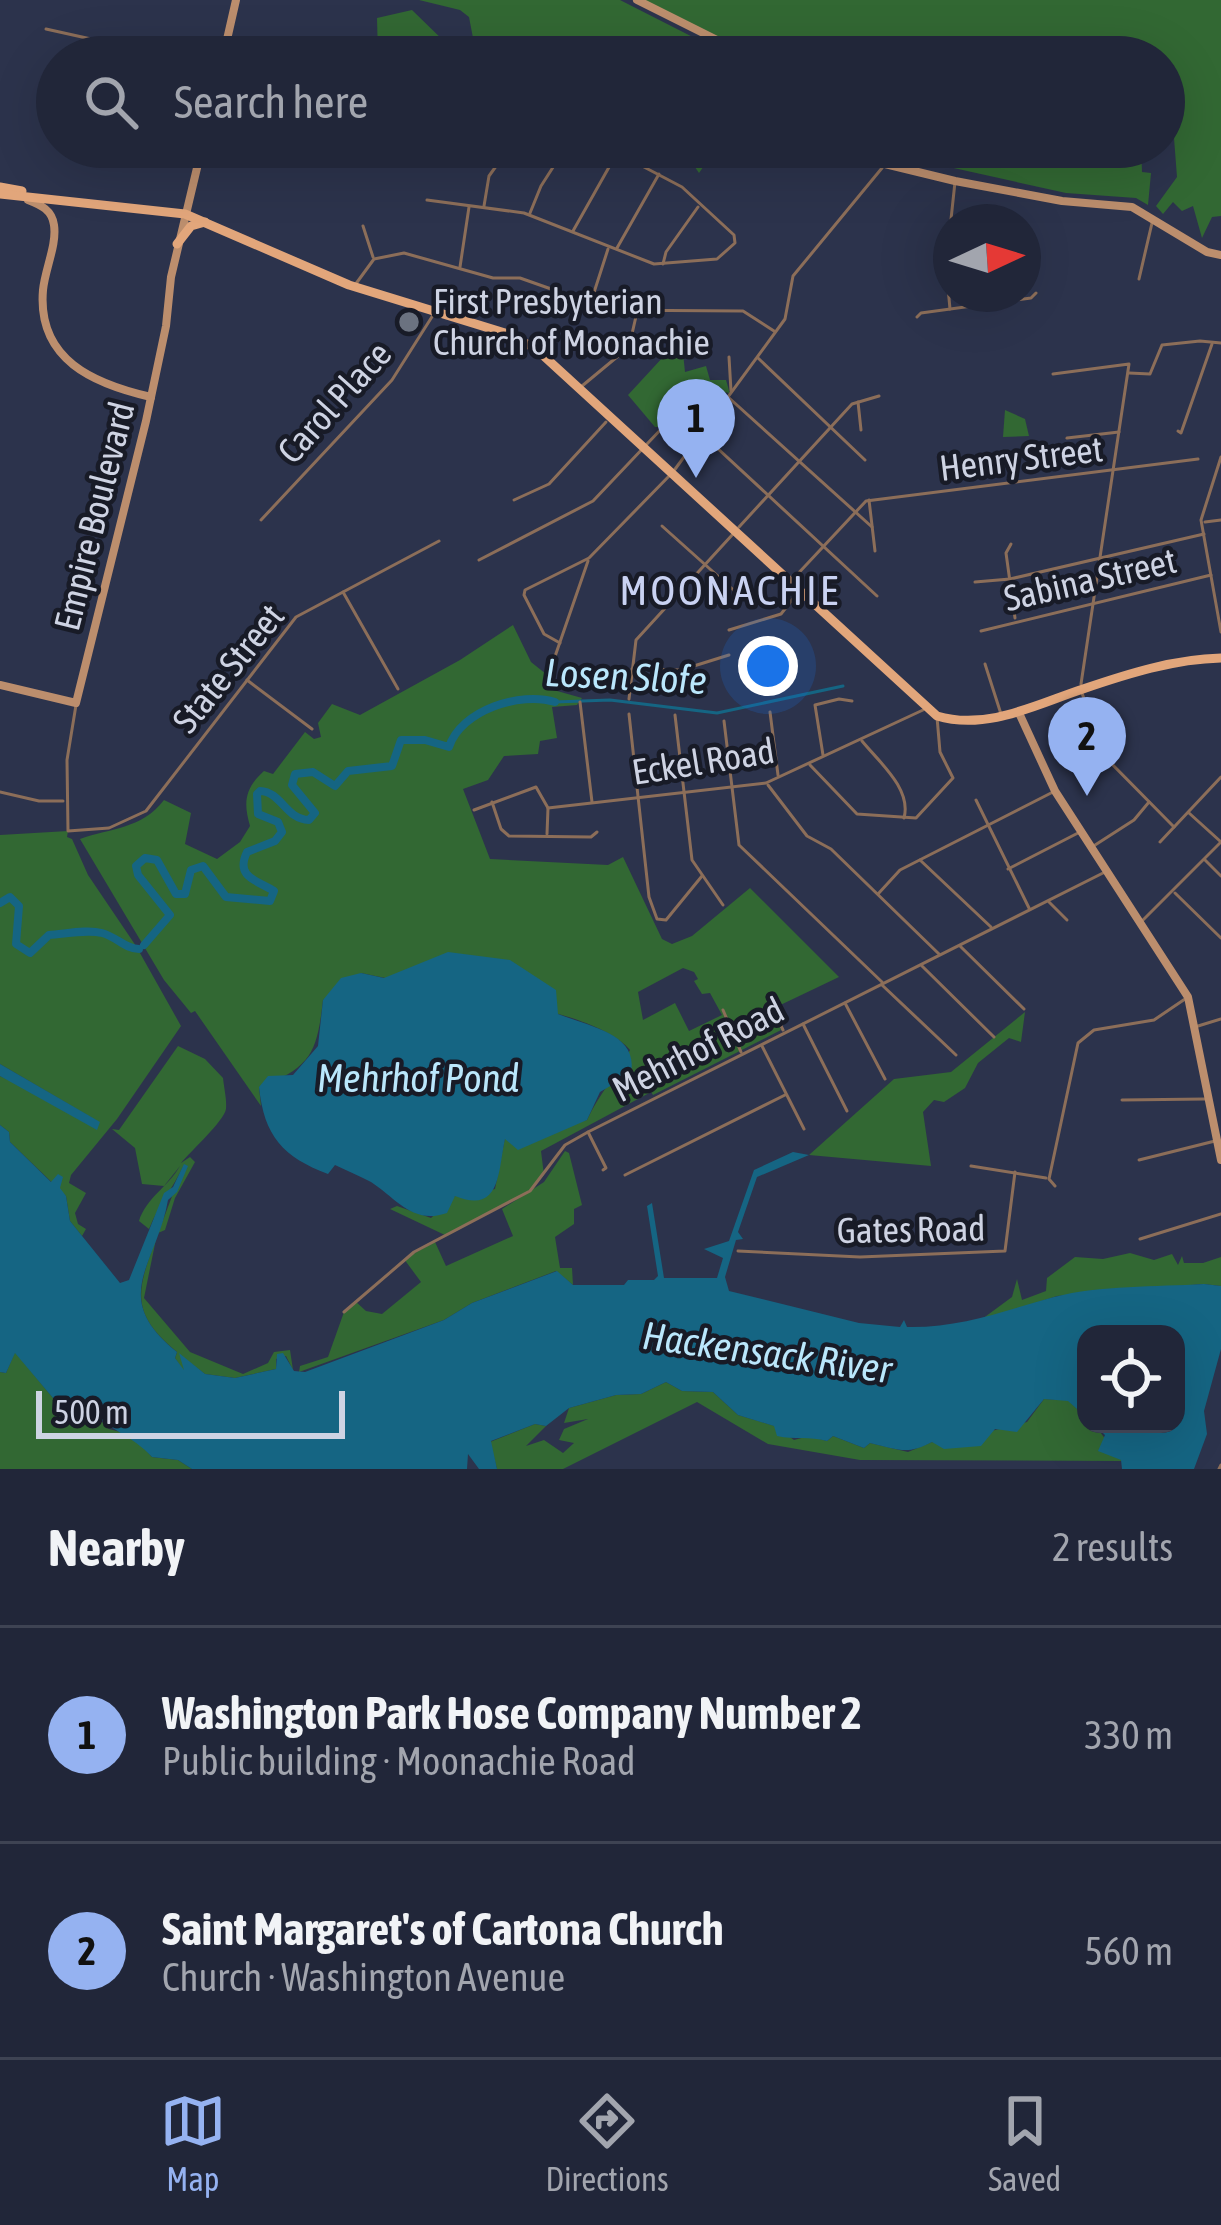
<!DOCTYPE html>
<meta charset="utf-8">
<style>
:root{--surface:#212639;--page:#292e41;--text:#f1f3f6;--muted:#a2a5ae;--line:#3e4353;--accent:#95b2f1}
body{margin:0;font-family:"Asap Condensed",sans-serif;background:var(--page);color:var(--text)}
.controls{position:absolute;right:36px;bottom:36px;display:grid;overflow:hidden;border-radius:24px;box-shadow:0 12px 48px #0002}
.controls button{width:108px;height:108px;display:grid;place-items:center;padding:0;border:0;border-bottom:3px solid var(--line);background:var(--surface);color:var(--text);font:60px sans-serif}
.compass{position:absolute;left:933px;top:204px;width:108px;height:108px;border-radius:50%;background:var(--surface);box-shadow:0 12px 48px #0002;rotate:86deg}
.scale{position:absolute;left:36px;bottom:30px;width:309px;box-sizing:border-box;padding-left:12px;border:6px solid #ced3e3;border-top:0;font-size:33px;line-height:42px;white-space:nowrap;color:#ced3e3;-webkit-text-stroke:9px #181b27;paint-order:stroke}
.you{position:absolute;left:768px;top:666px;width:42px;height:42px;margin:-30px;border:9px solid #fff;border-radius:50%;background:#1a73e8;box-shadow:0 0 0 18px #1a73e833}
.badge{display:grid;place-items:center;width:78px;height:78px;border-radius:50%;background:var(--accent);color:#111;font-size:39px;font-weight:700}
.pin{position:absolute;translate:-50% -99px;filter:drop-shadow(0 3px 6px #0008)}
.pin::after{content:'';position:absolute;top:63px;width:42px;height:36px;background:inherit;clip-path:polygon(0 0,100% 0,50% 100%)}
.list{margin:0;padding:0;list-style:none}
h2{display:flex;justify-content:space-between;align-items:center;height:156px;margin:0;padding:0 48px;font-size:51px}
h2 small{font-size:39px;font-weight:400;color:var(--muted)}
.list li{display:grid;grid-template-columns:78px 1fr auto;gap:36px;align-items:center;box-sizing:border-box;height:216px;padding:0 48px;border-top:3px solid var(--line)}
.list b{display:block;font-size:45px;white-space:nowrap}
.list p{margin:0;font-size:39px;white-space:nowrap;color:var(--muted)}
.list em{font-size:39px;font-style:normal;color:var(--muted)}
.icon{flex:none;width:66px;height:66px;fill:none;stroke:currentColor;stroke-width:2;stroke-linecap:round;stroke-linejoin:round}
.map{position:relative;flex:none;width:1221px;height:1469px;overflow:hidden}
.search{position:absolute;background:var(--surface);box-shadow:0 12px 48px #0002;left:36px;right:36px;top:36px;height:132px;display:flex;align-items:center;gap:30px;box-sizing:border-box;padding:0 42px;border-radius:66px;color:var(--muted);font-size:45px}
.sheet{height:588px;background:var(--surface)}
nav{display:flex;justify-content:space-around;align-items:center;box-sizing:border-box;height:168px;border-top:3px solid var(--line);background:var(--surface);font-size:33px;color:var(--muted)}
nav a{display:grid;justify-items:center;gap:6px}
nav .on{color:var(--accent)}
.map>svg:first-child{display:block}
.green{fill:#326833;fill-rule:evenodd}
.water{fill:#156583}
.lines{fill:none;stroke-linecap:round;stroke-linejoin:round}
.stream{stroke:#156583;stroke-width:3}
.river{stroke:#156583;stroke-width:8}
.street{stroke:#8c6e59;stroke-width:3}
.secondary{stroke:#bc8e6d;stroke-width:8}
.primary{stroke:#e2a67b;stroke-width:9}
.worship-dot{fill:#6b7280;stroke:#181b27;stroke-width:4.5}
.labels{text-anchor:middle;stroke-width:9;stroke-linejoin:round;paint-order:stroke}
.poi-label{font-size:36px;fill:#ced3e3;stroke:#181b27;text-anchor:start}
.street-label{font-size:36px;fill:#ced3e3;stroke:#181b27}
.water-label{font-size:39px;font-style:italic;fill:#bae7fc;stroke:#181b27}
.quarter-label{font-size:42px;letter-spacing:3px;fill:#c9d2f2;stroke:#181b27}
</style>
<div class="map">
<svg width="1221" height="1469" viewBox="0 0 1221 1469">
<rect width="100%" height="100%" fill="#2c334c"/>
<g class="green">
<path d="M419,0h201l112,57h-354l-1,-39 35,-8 37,36h21l3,-8 -4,-21 -9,-7z"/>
<path d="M636,0h585v216l-9,1 -10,21 -9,-32 -11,5 -9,-9 -10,12 -7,-8 21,-29 -3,-39 -10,-1v-80h-413z"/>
<path d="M666,147h51l-18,26 -8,-12z"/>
<path d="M877,147h264l1,25 9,1 -3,32 -12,-7 -70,-5 -180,-40z"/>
<path d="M676,343h6l3,29 21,-6 4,14h16l4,14 -4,-2 -9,14 -30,-16 -13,37h-19l-27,-32z"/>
<path d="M1005,410l20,9 4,17 -26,1z"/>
<path d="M513,625l18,37 15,12 4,15 32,9 -5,7 -25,2 5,31 -17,3 -2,13 -34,2 -16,24 -25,9 27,70 118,6 15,-8 39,82 10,5 20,-8 58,-48 89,89 -67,32 9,21 -128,65 -2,-3 -110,59 3,24 -14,16 -83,45 -57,-27 7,-3 34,12 24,-22 40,-7 10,-51 82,-18c12,-26 29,-44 43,-70 -36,-44 -208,-63 -269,-77l-38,27c-6,53 -12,68 -64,87l2,19 -66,-95 -4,2 -27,-33 -84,-141c31,-11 62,-10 84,-39l27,13 -6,31 32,15 23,-17 10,-16c-7,-24 -5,-38 14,-55l9,3 32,-42 9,7 7,-2 -3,-14 14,-19 28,11 100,-55zM683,968l11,4 4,7 -4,2 8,13 8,-1 12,22 -33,16 -14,-28 -32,17 -5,-28z"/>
<path d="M68,831l-1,6 5,2 16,36 48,71 45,80 -64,93 -46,56 -2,8 17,10 -11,20 3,11 8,5 -4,7 -12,-15 -4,-25 -56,-54 -1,-10 -9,-7v-49l99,46 -99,-58v-229z"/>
<path d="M1025,1012l-4,30 -12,-4 -31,25 -13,25 -21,14 -10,-2 -11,12 8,54 -122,-11 85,-76 57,-7z"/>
<path d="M178,1046l27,13 18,19c1,10 4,22 3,31 -2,12 -35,42 -45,54l9,-6 5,5 -20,36 -10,32 -7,3 26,-68c-11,23 -25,39 -35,64l-10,-8c7,-23 29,-34 41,-55l-16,20 -22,-2 -7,-36 -23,-19 7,1z"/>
<path d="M565,1151l4,2 13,52 -8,4v15l-19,13 5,31h12l1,17 -17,-14 -84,32 -28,17 -145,52 1,-6 28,-9 16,-45 11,-11 11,10 16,3 39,-32 -17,-23 31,-17 11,24 67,-30 -11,-27 42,-27z"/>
<path d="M156,1239l-12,59 46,54 53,22 25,-11 6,-11 16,-2 3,20 -7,-14 -10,3v10l-41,9 -30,-4 -25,-19 7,14 -4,1 -8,-12 2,-6c-48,-39 -40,-62 -21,-113z"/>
<path d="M1130,1253l24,7 18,-6 6,11 4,-9 2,7h19l18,-6v29l-18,-2 -146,12 -79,26 34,-25 5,-18 5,21 24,-9 1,-13 28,-21 28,2z"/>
<path d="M15,1352l38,46 38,13 18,18 23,6 20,22 26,3 14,9h-192v-97l6,1z"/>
<path d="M666,1382l16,9 31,1 25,23 37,11 19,14 15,-4 18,5 6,-5 31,12 6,-5 38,9 24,-10 8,2 87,-22 17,-23 24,1 18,17v7h8l28,37 -262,-1 -92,-16 -71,-42 -134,67h-66l-7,-27 45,-18 11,2 -20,20 18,-6 19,13 11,-10 -15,-3 5,-11 24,-10 -24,4 5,-15 47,-13 25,-1z"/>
</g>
<g class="water">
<path d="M448,952l62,8 46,30 2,24c38,15 93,22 67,75l-13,-4 -12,7 -13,28 -69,30 -13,-11c-7,32 -4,76 -50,57l-8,17c-34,12 -50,-14 -76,-31 -11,-6 -24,-11 -36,-17l-7,9c-45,-17 -64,-38 -69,-87l9,-11 25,-1 25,-29 5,-46 18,-22 20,-5 23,5z"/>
<path d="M0,1064l100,58 -3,8 -97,-54z"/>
<path d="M0,1125l9,7 1,10 41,40 7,-8 5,3 -3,11 6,8 4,25 50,62 9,-3 35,-87 9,-6 11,-23 4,2 -11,26 -9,8c-11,65 -60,97 9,152l-2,6 9,12 -5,-17 26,21 30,4 41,-9 1,-15 6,-1 11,18 11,1 139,-52 28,-17 85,-32 16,14h51l4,-5h26l4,-4 -11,-70 5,-3 12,75h53l6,-20 -19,-9 25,-8 25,-71 39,-18 16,3 -52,22 -19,55 5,7 -7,1 -11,37 4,14 130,32 41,4 4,-7 3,7c54,1 96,-16 147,-30 47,-12 101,-10 150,-13l17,2v63l-17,62 3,23 -13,35h-72l-1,-9 -23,-9 7,-16 -11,-11h82v-90h-90v83l-18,-16 -24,-2 -27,33 -22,-3 -14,17 -37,3 -12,-7c-25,13 -32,8 -62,1l-6,5 -31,-12 -6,5c-18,-5 -32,-1 -50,-5l-3,-10 -36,-11 -25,-23 -31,-1 -16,-9 -25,12 -25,1 -47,13 -23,18 -11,-2 -44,17 6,28h-18l-11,-15 -1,15h-275l-14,-9 -26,-3c-19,-21 -41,-26 -61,-46l-19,4 -4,-13 -15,-4 -38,-45 -9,20 -6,-1z"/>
</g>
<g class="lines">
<path class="stream" d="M555,702l55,-2 107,13 126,-27"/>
<g class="river">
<path d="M0,903l10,-6 9,9 -3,38 14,9 19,-18c16,-1 38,-6 53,-2 15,4 23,16 37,16"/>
<path d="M144,945l26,-30 -32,-40 -2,-9 9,-8 12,2 19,34h9l6,-24 12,-4 23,31 44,4 4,-10c-18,-11 -39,-14 -27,-39l28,-11 7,-9 -4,-10 -20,-8 -1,-20 3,-3c22,1 25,28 49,29l6,-7 -23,-28 3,-11 18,-2 22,14 13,-15 44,-5 9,-26h24l24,7c12,-37 72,-56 106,-45"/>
</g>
<g class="street">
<path d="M46,29l126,28"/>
<path d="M465,147l31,14"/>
<path d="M427,200l97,13 130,51 63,-5 18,-16 -1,-8 -52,-48 -76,-40"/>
<path d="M484,206l5,-30 21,-29"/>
<path d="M530,213l11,-27 25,-39"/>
<path d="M363,226l10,31"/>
<path d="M573,231l44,-78"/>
<path d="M617,248l42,-74"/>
<path d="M663,264l3,-12 32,-45"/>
<path d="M460,267l9,-60"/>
<path d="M1139,279l13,-56"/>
<path d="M355,285l19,-26 30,-6 89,25h27l34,12 13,12 28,8 148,1 31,20"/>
<path d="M589,308l19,-59"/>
<path d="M950,309l-4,-43 9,-84"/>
<path d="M917,317l4,-4 110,-15 5,-5"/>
<path d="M729,357l2,34"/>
<path d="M758,358l107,102"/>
<path d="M1129,373l21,1 12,-29 38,-4 21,2"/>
<path d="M1053,374l76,-10 -48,320"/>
<path d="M582,386l47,-39 8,-35"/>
<path d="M728,397l144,130"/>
<path d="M858,402l3,28"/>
<path d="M1178,431l3,2 31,-89"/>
<path d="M702,434l175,162"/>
<path d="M1067,438l52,-6"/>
<path d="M1221,457l-20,63 20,112"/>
<path d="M514,500l35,-16 57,-62"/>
<path d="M869,500l6,51"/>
<path d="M261,520l131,-140 43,-68"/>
<path d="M1205,522l16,-2"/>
<path d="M662,526l77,69"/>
<path d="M739,527l113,-123 27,-8"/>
<path d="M1011,544l-5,9 9,65"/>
<path d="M479,560l114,-59 72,-76"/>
<path d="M792,580l74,-79 332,-42"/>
<path d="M975,582l35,-3 194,-45"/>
<path d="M343,592l55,97"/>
<path d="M729,630l52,-16 18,-23"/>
<path d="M981,631l230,-56"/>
<path d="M560,643l-16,-9 -20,-39 1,-5 64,-32 84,-86 112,-153 8,-43 89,-108"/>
<path d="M985,664l16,50"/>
<path d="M551,668l37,-107"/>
<path d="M632,669l49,1 48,-15"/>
<path d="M247,680l65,49"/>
<path d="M1082,693l22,63 70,71"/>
<path d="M629,699l7,-59 97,-106"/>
<path d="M580,702l12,100"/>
<path d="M76,705l-9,55 1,71 41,-3 37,-17 150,-194 143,-76"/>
<path d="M770,712l8,63"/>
<path d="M629,714l20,183 8,22 9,1 36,-44"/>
<path d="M675,715l17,145 31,45"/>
<path d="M724,721l15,124 143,137"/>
<path d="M862,741c17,21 50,48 42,77"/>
<path d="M823,755l-8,-50 24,-6 13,2"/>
<path d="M810,765l47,49 59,4 37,-40 -13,-26 -3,-35"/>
<path d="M768,785l39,51 24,13 108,105"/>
<path d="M0,792l39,9h24"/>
<path d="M976,800l53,108"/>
<path d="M492,802l9,27 8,7 82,1 6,-5"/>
<path d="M548,808l218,-25 157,-73"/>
<path d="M474,810l62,-23 12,21 -1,26"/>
<path d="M1189,813l32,29"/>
<path d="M1160,842l61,-65"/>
<path d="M1092,847l42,-27 15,-18"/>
<path d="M920,860l71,67"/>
<path d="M1205,860l16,16"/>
<path d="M1008,869l70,-36"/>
<path d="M1175,893l46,45"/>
<path d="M878,894l22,-24 153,-78"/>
<path d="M1049,902l18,18"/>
<path d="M1140,923l81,-81"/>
<path d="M960,946l64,63"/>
<path d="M922,966l72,71"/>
<path d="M882,985l74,70"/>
<path d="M845,1003l40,76"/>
<path d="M723,1010l18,42"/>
<path d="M775,1013l8,17"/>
<path d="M803,1024l44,87"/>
<path d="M1198,1026l23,-7"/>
<path d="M762,1046l42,83"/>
<path d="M1122,1100l83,-1"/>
<path d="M588,1132l18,36 -3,2"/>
<path d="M1139,1160l76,-19"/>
<path d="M971,1166l75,12"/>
<path d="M625,1175l160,-80"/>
<path d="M1055,1186l-6,-7 29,-136 16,-13 60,-10 31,-21"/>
<path d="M1140,1239l81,-25"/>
<path d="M738,1251l122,6 145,-6 10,-79"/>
<path d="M344,1312l70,-60 116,-61 35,-46 23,-13 515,-259"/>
<path d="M1219,1469l2,-4"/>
</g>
<g class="secondary">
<path d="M637,0l114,57"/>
<path d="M223,57l13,-57"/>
<path d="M859,147l26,17 70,17 107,20 70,6 75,45 14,3"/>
<path d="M28,200c13,5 24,10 26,25 3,20 -9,44 -11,65 -6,70 51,94 108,107"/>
<path d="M0,685l76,18 70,-282 20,-95 5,-49 31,-130"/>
<path d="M1019,713l36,78 133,206 33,163"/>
</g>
<g class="primary">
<path d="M0,187l22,4"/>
<path d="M0,194l185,20 164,71 156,48 30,15 402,368c50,15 100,-12 146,-27 44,-15 91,-30 138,-31"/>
<path d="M177,244l14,-18 14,-4"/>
</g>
</g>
<circle class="worship-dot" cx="409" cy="322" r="12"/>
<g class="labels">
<g class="poi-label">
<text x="433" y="314">First Presbyterian<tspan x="433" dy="41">Church of Moonachie</tspan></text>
</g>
<g class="street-label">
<text transform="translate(334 402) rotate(-48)" y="13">Carol Place</text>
<text transform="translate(1021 458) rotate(-7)" y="13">Henry Street</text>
<text transform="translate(94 516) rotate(-76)" y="13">Empire Boulevard</text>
<text transform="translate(1090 579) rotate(-13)" y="13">Sabina Street</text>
<text transform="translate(228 668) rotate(-51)" y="13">State Street</text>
<text transform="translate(703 761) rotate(-9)" y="13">Eckel Road</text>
<text transform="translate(698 1049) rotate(-27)" y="13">Mehrhof Road</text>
<text transform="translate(911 1229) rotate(-1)" y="13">Gates Road</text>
</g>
<g class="water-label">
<text transform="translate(626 676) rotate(3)" y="14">Losen Slofe</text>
<text x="418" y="1092">Mehrhof Pond</text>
<text transform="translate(767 1352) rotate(8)" y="14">Hackensack River</text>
</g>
<g class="quarter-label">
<text x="730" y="605">MOONACHIE</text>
</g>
</g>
</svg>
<div class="controls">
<button><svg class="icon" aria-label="locate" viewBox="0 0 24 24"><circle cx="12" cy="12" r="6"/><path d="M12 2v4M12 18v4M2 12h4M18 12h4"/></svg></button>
</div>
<svg class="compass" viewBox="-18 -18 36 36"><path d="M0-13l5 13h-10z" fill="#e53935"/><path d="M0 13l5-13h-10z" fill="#a2a5ae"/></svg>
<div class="scale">500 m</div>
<div class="you"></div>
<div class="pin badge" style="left:696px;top:478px">1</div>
<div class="pin badge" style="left:1087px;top:796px">2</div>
<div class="search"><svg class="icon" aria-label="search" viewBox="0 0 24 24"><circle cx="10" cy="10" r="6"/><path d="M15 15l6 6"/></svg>Search here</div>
</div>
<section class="sheet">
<h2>Nearby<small>2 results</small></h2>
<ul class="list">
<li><span class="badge">1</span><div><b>Washington Park Hose Company Number 2</b><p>Public building · Moonachie Road</p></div><em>330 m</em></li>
<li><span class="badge">2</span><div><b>Saint Margaret's of Cartona Church</b><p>Church · Washington Avenue</p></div><em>560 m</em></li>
</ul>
</section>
<nav>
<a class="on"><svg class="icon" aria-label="map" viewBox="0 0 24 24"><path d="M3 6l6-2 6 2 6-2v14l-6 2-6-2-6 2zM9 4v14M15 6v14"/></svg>Map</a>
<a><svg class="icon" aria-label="directions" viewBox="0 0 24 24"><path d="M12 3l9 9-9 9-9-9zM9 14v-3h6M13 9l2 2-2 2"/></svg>Directions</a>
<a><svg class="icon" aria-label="saved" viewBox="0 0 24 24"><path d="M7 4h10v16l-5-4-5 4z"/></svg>Saved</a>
</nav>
